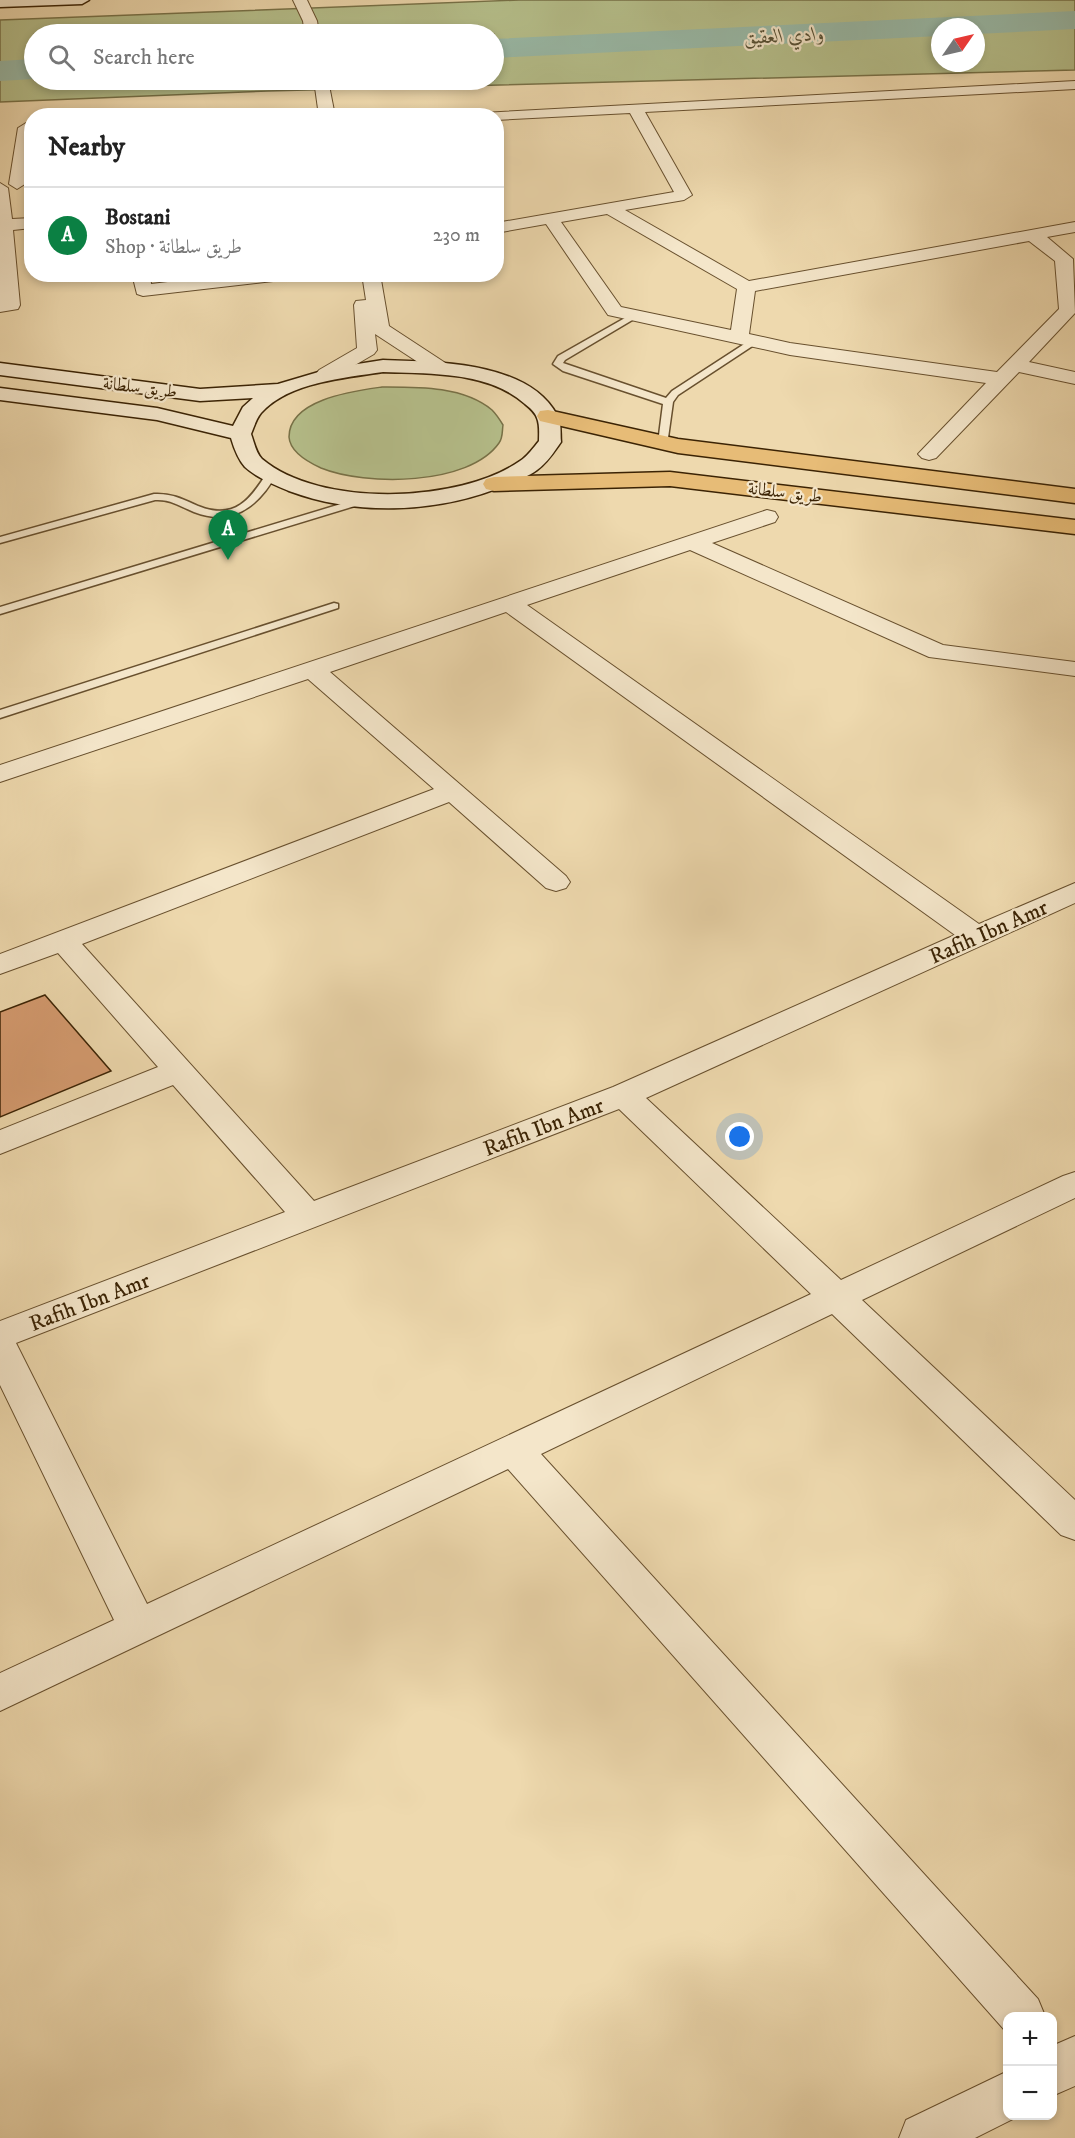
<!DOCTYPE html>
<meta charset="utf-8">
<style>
:root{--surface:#fff;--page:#f2f2f2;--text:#222;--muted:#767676;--line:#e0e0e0;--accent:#0b8043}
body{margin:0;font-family:"IM FELL DW Pica",Amiri,serif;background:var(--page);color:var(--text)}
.controls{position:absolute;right:18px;bottom:18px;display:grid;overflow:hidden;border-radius:12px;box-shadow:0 3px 9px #0003}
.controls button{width:54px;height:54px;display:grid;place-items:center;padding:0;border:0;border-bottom:2px solid var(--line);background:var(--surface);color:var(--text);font:30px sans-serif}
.compass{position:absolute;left:931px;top:18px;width:54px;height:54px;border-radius:50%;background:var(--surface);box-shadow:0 3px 9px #0003;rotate:56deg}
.you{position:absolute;left:740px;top:1137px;width:21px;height:21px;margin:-15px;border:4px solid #fff;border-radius:50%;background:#1a73e8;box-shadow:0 0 0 9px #1a73e833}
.badge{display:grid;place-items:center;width:39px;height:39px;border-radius:50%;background:var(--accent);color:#fff;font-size:20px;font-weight:700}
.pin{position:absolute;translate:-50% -50px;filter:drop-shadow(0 2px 3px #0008)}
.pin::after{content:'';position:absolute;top:32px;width:21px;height:18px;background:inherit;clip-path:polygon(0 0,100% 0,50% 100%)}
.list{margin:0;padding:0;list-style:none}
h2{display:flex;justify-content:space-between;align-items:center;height:78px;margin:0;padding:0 24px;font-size:26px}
h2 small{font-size:20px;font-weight:400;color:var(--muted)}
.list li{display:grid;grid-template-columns:39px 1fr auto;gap:18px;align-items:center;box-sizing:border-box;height:96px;padding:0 24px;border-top:2px solid var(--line)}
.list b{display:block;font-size:22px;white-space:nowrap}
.list p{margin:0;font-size:20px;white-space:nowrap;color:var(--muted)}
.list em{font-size:20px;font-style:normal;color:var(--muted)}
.icon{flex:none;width:33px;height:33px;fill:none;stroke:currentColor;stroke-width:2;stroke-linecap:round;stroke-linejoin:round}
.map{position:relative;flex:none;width:1075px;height:2138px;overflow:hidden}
.search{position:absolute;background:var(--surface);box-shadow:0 3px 9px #0003;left:24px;top:24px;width:480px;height:66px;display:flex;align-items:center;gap:15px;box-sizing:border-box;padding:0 21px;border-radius:33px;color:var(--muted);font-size:22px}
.panel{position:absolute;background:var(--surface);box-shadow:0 3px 9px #0003;left:24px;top:108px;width:480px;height:174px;border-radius:24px}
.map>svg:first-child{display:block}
.green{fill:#b6c08c;stroke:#787248;stroke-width:1.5;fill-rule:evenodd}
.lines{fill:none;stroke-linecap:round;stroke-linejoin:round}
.river{fill:#99baa8;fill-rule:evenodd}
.building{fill:#d59b70;stroke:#3b2304;stroke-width:1.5}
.lane-casing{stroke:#68502e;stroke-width:3}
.street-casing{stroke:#68502e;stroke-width:2}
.secondary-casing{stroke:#3b2304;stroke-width:3}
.primary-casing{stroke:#3b2304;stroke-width:3}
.lane{fill:#f4e6ca;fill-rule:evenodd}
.street{fill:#f4e6ca;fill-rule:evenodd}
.secondary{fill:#f4e6ca;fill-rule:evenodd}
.primary{fill:#e7bc77;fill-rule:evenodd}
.labels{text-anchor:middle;stroke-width:4.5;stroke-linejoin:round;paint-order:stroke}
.far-street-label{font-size:18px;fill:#3b2304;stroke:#f4e6ca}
.far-water-label{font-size:20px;font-style:italic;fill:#575035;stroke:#f4e6ca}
.street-label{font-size:22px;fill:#3b2304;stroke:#f4e6ca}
</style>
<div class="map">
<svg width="1075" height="2138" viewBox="0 0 1075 2138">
<rect width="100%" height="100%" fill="#eed9ae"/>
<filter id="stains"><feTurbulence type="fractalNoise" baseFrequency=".00333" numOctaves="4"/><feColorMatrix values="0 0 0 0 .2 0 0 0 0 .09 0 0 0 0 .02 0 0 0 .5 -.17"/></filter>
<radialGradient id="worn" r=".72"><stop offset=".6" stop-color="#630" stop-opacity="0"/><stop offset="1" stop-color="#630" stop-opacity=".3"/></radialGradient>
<g class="green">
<path d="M519,0h556v70l-807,21 -268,11v-82zM940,27h36v36h-36zM34,34h460v46h-460z"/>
<path d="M382,387c36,0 81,-1 110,23 4,4 8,10 11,15 -1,6 0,13 -4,18 -30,43 -134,43 -178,25 -11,-5 -31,-16 -32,-31 0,-38 65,-46 93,-50z"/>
</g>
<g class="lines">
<g class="river">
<path d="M1075,11v18l-99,5v-7h-36v9l-446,22v-19z"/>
<path d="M34,59v20l-34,2v-20z"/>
</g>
</g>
<path class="building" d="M45,995l66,76 -111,46v-105z"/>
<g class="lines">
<g class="lane-casing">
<g id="lane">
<path d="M632,314l7,2 -74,44 -2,3 103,35 6,-7 80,-52 8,2 -82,54 -5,7 -6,43 -9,-2 5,-39 -100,-33 -10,-7 5,-8z"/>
<path d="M272,470l5,3c-18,33 -44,54 -83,39 -14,-6 -24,-13 -39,-12l-155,43v-6l154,-43c17,-1 29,5 44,12 37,15 53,-7 70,-35z"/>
<path d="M364,497l4,1v4l-368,112v-7z"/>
<path d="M334,603l4,1v4l-338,110v-8z"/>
</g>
</g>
<g class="street-casing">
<g id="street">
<path d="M293,0h14l10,21 2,13h-14l-2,-13z"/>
<path d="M314,80h14l7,36h-16z"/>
<path d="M1075,81v8l-430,23 47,83 -8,5 -59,10 124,71 326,-59v10l-28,5 26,22 2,54 -46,49 46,10v12l-56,-12 -83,86 -7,2 -7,-2 -4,-4 68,-71 -196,-28 -182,-40 -62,-91 -50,9v-10l178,-31 -44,-79 -134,7v-4h-16l2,-3zM607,214l130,75 -6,41 -110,-23 -60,-85zM1029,241l26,20 4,48 -62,63 -207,-29 -41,-9 6,-43z"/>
<path d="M26,123l6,2v18l-7,41 -8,5 -8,-5 9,-56z"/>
<path d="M0,183l8,5 4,31 20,-1v10l-19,2 7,75 -2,4 -18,3z"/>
<path d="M132,274h18l1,10 84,-10h64l-9,5 -147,17 -6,-2z"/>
<path d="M362,274h18l9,52 58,38 3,4 -3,4h-14l-58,-38 2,16 -3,4 -41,24h-14l-3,-4 3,-4 38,-22 -3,-43 2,-4 10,-1z"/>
<path d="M767,510l8,2 3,5 -3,5 -63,21 231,102 132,17v14l-146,-19 -239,-107 -163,55 452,319 96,-41v20l-429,195 195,182 222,-104 12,-4v26l-213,102 213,200v40l-14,-5 -229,-221 -291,140 497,545 7,17h-37v18l-500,-565 -508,242v-38l114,-53 -114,-235v-64l285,-109 -112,-127 -173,69v-24l158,-63 -100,-114 -58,21v-20l434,-165 -126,-110 -308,103v-17zM506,612l449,323 -342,152 -299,114 -232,-257 367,-142 97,86 10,3 10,-3 4,-6 -4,-6 -236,-204zM619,1109l192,185 -664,310 -131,-261z"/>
<path d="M1075,2036v50l-23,10v-50z"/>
<path d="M1008,2071v45h11l-44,22h-76l7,-18z"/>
</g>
</g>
<g class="secondary-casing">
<g id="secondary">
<path d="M0,0h89l-7,4 -82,3z"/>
<path d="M383,360c53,2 145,1 174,55 5,8 3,18 4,27 -7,10 -14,21 -24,28 -8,6 -19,10 -28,14 -68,29 -150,33 -220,7 -14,-6 -32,-13 -44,-24 -7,-8 -11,-19 -14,-29l-74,-18 -157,-20v-12l157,20 76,18 10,-19 10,-9 -53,3 -200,-26v-12l200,26 78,-5 54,-16zM383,372c47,2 105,-1 142,32 5,4 10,8 12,14 3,7 2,16 2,23 -6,7 -11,15 -19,20 -60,42 -200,47 -258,-2 -6,-6 -8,-17 -11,-25 3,-7 5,-15 10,-21 28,-31 83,-35 122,-41z"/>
</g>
</g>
<g class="primary-casing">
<g id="primary">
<path d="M548,410l130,29 397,50v14l-397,-50 -138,-32 -3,-5 3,-5z"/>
<path d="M670,472l405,48v14l-405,-48 -176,5 -8,-2 -3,-5 3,-5 8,-2z"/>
</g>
</g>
<use href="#lane" class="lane"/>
<use href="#street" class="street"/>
<use href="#secondary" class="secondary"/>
<use href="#primary" class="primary"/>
</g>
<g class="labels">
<g class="far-street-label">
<text transform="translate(140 387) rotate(7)" y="6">طريق سلطانة</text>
<text transform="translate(785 492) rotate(7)" y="6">طريق سلطانة</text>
</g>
<g class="far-water-label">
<text transform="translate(784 35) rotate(-3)" y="7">وادي العقيق</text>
</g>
<g class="street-label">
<text transform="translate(988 931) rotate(-24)" y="8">Rafih Ibn Amr</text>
<text transform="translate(543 1126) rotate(-21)" y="8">Rafih Ibn Amr</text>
<text transform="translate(89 1301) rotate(-21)" y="8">Rafih Ibn Amr</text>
</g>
</g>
<rect width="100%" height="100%" filter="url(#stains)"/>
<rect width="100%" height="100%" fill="url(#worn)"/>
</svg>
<div class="controls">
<button>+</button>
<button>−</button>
</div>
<svg class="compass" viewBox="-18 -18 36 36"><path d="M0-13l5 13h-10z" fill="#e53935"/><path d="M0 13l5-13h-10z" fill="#767676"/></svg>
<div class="you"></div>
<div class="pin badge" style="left:228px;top:560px">A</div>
<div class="search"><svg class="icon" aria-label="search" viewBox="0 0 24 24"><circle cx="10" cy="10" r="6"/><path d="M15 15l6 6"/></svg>Search here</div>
<section class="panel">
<h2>Nearby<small></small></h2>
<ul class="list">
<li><span class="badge">A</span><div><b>Bostani</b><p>Shop · طريق سلطانة</p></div><em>230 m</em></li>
</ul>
</section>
</div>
